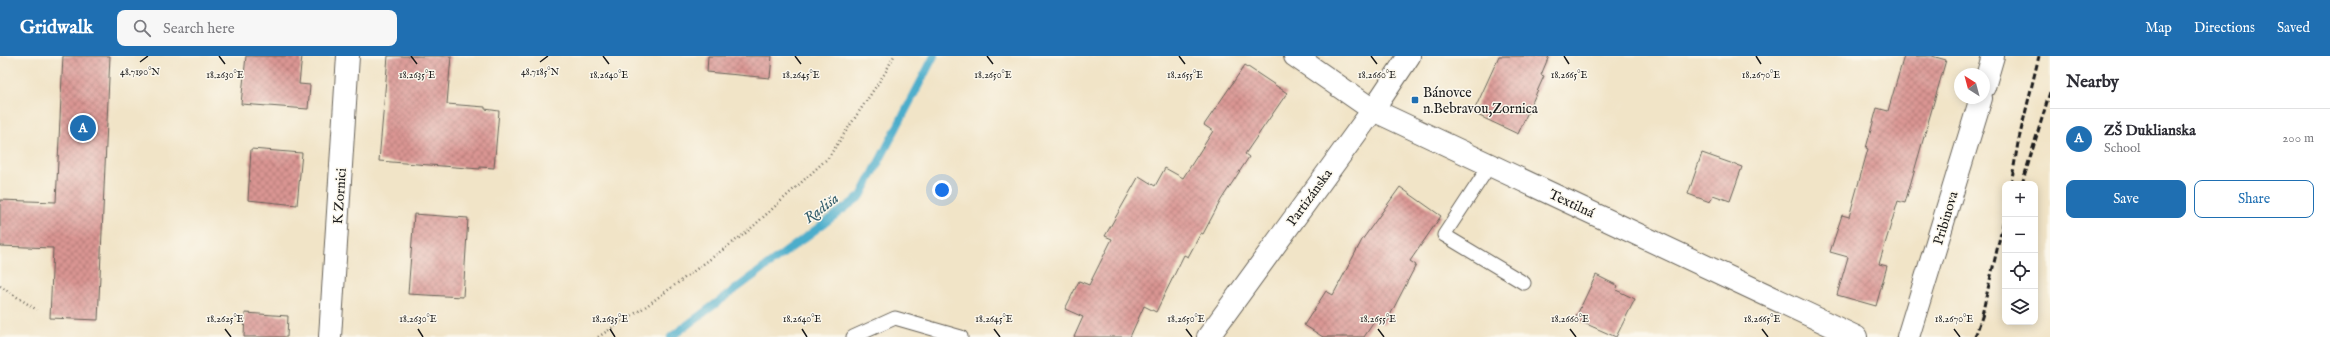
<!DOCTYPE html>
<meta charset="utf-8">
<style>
:root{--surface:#fff;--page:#f7f7f7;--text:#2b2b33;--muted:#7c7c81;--line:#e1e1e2;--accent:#1f6fb2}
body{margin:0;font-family:"IM FELL English",serif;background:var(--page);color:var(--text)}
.controls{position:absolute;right:12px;bottom:12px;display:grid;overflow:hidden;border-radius:8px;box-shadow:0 2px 10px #0003}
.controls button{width:36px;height:36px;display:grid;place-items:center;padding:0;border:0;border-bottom:1px solid var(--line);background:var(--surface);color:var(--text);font:20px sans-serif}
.compass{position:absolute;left:1954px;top:12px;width:36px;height:36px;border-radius:50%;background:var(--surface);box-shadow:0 2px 10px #0003;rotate:324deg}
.you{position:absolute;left:942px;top:134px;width:14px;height:14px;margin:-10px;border:3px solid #fff;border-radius:50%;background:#1a73e8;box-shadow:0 0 0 6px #1a73e833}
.badge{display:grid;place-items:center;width:26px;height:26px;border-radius:50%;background:var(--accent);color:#fff;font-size:13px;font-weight:700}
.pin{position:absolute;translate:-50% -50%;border:2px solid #fff;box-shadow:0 1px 4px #0006}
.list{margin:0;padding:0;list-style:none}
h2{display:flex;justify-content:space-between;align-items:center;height:52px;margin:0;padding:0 16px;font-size:17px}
h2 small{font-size:13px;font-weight:400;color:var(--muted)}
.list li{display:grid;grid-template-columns:26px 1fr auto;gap:12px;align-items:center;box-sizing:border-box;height:60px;padding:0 16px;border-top:1px solid var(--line)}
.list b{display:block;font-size:15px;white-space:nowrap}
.list p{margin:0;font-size:13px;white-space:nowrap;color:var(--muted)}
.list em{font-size:13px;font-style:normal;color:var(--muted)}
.actions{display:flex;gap:8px;padding:12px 16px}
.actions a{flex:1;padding:9px 0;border:1px solid var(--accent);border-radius:8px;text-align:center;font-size:14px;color:var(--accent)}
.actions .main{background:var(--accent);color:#fff}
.icon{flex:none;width:22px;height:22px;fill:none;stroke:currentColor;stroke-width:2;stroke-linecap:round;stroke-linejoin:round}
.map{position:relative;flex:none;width:2050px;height:281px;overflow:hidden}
header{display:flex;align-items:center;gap:24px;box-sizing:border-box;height:56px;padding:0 20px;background:var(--accent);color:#fff}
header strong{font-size:19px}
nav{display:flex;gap:22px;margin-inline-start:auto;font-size:14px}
.search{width:280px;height:36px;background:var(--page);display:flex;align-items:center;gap:10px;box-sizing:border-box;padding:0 14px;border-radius:8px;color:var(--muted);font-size:15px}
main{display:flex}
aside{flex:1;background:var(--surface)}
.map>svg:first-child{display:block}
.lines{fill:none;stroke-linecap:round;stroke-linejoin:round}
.stream{stroke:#4cadcb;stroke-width:8}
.building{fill:url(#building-cross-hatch)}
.service-casing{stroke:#676258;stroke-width:15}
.minor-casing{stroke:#676258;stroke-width:24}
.tertiary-casing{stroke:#676258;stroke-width:24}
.path{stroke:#676258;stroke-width:2.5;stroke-dasharray:1 3;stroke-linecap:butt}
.service{stroke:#fff;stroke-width:13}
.minor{stroke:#fff;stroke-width:22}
.tertiary{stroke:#fff;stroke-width:22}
.rail{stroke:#1c1c1c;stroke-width:3;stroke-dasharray:6 3;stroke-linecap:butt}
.ticks{fill:none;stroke:#1c1c1c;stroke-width:1.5}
.poi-dot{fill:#1f6fb2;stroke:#fbf7ec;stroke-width:1.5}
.labels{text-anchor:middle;stroke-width:3;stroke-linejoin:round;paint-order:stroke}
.poi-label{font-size:14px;fill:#1c1c1c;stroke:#fbf7ec;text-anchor:start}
.street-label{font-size:14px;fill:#1c1c1c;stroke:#fbf7ec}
.water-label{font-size:15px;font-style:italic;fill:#325d6b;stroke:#fbf7ec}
.ticks-label{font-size:10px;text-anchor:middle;fill:#1c1c1c;stroke:#fbf7ec;stroke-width:3;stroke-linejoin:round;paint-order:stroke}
</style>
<header>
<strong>Gridwalk</strong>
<div class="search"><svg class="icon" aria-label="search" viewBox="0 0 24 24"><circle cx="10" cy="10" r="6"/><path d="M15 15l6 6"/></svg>Search here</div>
<nav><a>Map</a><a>Directions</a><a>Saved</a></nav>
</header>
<main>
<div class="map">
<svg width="2050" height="281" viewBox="0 0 2050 281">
<defs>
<pattern id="building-cross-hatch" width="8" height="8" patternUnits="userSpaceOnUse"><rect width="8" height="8" fill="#da9593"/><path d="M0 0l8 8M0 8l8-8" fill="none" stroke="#b07977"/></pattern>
</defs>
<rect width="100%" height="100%" fill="#fbf7ec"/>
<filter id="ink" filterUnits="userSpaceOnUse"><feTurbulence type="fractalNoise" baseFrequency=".025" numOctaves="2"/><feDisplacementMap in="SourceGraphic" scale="8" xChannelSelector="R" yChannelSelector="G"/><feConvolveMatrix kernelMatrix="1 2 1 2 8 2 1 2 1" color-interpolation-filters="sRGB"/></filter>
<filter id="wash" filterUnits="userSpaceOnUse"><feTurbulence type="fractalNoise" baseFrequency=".012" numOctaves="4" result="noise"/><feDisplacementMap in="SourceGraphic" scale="16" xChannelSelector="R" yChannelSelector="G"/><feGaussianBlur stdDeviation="0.9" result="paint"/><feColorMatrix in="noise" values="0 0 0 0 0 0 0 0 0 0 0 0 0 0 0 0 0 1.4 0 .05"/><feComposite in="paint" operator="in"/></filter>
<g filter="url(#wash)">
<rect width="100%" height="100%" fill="#f1e4c7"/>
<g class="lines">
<path class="stream" d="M671,281l190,-141 73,-140"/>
</g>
<g id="blocks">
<g class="building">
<path d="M63,0h47l-12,264 -48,-2 3,-70 -53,-2v-46l56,2z"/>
<path d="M246,0h56l-3,28 11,1 -2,24 -67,-5z"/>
<path d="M388,0h63l-4,48 38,3v2l14,2 -5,57 -14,-1v2l-101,-8z"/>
<path d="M708,0h64l-2,22 -63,-6z"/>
<path d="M1499,0h50l-8,19 3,1 -26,58 -45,-21z"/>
<path d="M1904,0h28l14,4 -41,143 -7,-2 -19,63 8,2 -11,40 -39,-11 11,-38 -18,-5 12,-37 7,2 19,-68 -2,-1 11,-40 11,3z"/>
<path d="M1245,9l42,28 -42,61 4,3 -28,43 -18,34 -2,-1 -13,24 -4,-2 -28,57 -12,-6 -14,31h-56l9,-20 -18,-8 14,-28 10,4 23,-46 -7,-3 34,-60 16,10 10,-18 18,10 30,-47 -9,-6z"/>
<path d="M251,93l51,4 -5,52 -49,-5z"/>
<path d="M1702,97l40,14 -12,34 -17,-6 -3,7 -22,-8z"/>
<path d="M1400,131l41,29 -31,45 6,4 -31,60 -9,-6 -12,18h-41l-19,-12 22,-34 7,4 29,-55z"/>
<path d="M414,158l54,4 -5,79 -55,-3z"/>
<path d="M1596,219l22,11 -2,4 19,9 -19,38 -41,-18z"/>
<path d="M245,257l43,3 -1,21h-43z"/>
</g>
</g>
</g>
<g filter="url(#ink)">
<use href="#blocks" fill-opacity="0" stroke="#676258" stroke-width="1"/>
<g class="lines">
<g class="service-casing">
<g id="service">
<path d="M1490,109l-46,70 80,48"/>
<path d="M853,281l42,-19 66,19"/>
</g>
</g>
<g class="minor-casing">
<g id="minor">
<path d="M1295,0l78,54 483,227"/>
<path d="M1984,31l9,-31"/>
<path d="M330,281l18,-281"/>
<path d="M1908,281l73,-239"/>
</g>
</g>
<g class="tertiary-casing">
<path id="tertiary" d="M1208,281l165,-227 36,-54"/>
</g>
<g class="path">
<path d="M0,230l37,24"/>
<path d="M598,281l47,-30 102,-75 81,-74 57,-85 9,-17"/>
</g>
<use href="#service" class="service"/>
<use href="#minor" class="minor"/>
<use href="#tertiary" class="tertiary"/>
<g class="rail">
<path d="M2011,128l7,-41 21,-87"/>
<path d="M2022,128l28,-92"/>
<path d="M1982,259l23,-100"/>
<path d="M1975,281l9,-26"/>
</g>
</g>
</g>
<path class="ticks" d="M219,0l6,8M411,0l6,8M603,0l6,8M795,0l6,8M987,0l6,8M1179,0l6,8M1371,0l6,8M1564,0l5,8M1756,0l5,8M140,6l8,-6M540,6l8,-6M225,273l6,8M418,273l5,8M610,273l5,8M802,273l5,8M994,273l6,8M1186,273l6,8M1378,273l6,8M1570,273l6,8M1762,273l6,8M1954,273l6,8"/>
<rect class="poi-dot" x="1411" y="40" width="8" height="8" rx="2"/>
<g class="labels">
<g class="poi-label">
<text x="1423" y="41">Bánovce<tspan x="1423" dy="16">n.Bebravou,Zornica</tspan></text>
</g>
<g class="street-label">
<text transform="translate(339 140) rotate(-86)" y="5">K Zornici</text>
<text transform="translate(1309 141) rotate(-54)" y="5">Partizánska</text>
<text transform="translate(1572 147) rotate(25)" y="5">Textilná</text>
<text transform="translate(1945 162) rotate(-73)" y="5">Pribinova</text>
</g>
<g class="water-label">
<text transform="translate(821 152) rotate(-37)" y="5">Radiša</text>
</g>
</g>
<g class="ticks-label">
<text x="140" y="19">48.7190°N</text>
<text x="540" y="19">48.7185°N</text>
<text x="225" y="22">18.2630°E</text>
<text x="417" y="22">18.2635°E</text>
<text x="609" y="22">18.2640°E</text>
<text x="801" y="22">18.2645°E</text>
<text x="993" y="22">18.2650°E</text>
<text x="1185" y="22">18.2655°E</text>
<text x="1377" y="22">18.2660°E</text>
<text x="1569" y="22">18.2665°E</text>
<text x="1761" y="22">18.2670°E</text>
<text x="225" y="266">18.2625°E</text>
<text x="418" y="266">18.2630°E</text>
<text x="610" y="266">18.2635°E</text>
<text x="802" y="266">18.2640°E</text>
<text x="994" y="266">18.2645°E</text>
<text x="1186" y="266">18.2650°E</text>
<text x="1378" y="266">18.2655°E</text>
<text x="1570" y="266">18.2660°E</text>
<text x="1762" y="266">18.2665°E</text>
<text x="1954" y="266">18.2670°E</text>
</g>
</svg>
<div class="controls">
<button>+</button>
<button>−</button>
<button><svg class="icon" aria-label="locate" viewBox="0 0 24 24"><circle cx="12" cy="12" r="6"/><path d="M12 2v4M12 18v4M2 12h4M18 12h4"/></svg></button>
<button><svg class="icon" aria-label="layers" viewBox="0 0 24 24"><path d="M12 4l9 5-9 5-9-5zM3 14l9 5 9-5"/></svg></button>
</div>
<svg class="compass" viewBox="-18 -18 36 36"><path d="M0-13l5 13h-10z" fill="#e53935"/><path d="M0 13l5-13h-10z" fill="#7c7c81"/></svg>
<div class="you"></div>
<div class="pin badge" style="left:83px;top:72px">A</div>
</div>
<aside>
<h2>Nearby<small></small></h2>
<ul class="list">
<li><span class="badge">A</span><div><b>ZŠ Duklianska</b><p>School</p></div><em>200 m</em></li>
</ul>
<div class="actions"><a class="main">Save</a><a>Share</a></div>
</aside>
</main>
